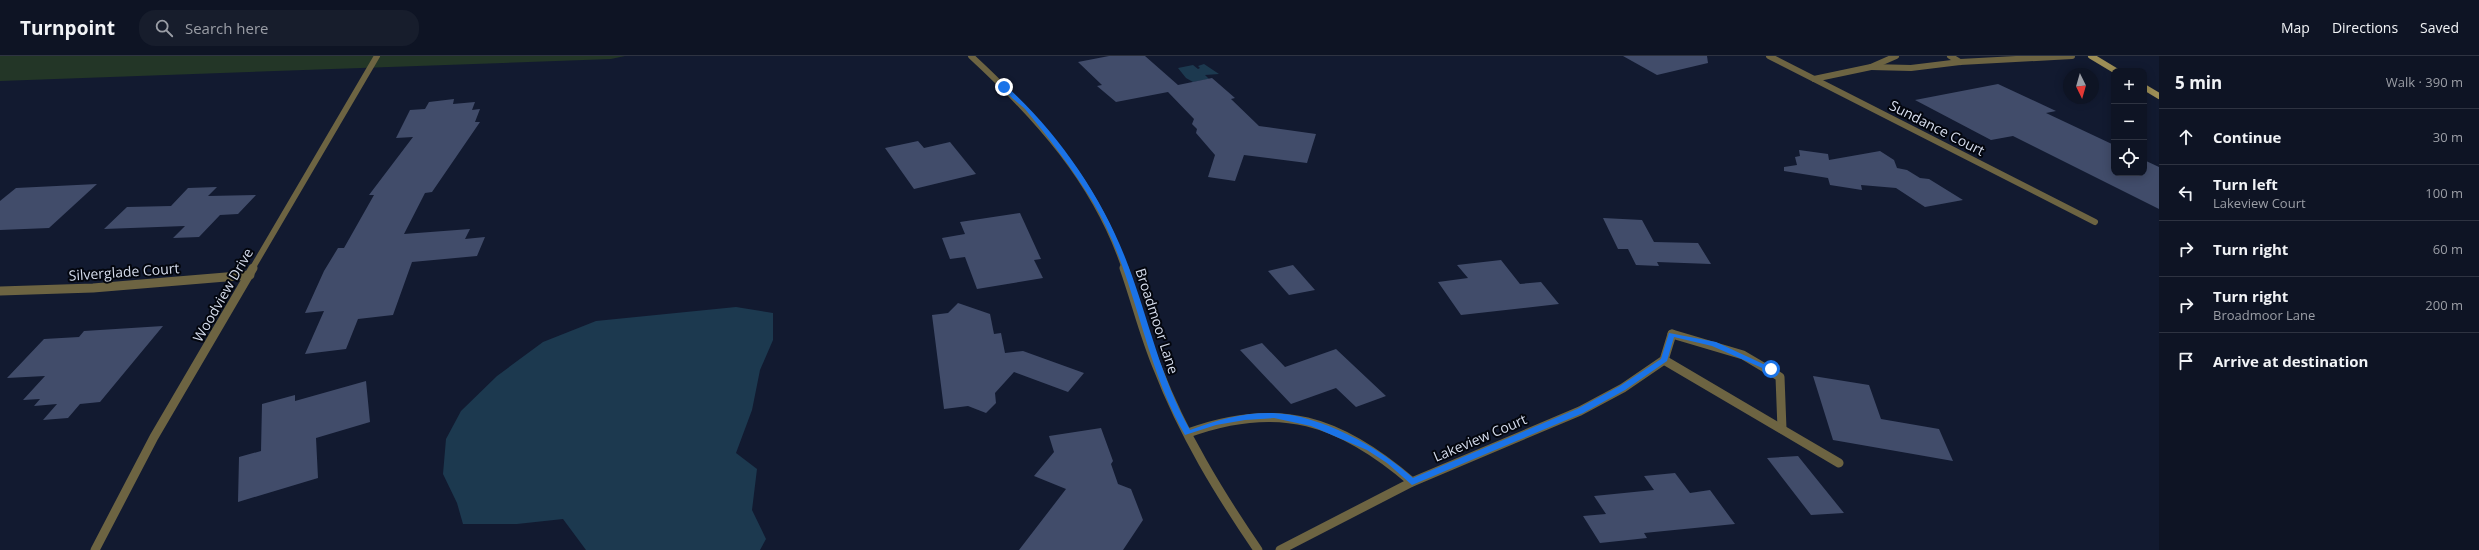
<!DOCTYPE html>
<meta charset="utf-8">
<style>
:root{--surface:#0e1424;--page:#171d2c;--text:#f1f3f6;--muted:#9b9ea6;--line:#2e3341}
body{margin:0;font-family:"Open Sans",sans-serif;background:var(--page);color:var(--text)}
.controls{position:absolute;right:12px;top:12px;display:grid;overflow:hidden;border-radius:8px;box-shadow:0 2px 10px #0003}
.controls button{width:36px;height:36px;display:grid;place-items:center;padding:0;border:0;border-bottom:1px solid var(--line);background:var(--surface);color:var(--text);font:20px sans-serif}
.compass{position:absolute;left:2063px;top:12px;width:36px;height:36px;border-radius:50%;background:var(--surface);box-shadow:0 2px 10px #0003;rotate:175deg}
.stop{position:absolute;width:12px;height:12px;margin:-9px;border:3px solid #1a73e8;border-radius:50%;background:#fff}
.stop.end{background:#1a73e8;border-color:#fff;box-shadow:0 1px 4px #0008}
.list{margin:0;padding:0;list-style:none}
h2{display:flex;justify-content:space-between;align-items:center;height:52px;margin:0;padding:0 16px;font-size:17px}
h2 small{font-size:13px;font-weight:400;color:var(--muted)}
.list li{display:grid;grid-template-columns:26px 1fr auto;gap:12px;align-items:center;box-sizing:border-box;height:56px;padding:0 16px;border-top:1px solid var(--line)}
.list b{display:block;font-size:15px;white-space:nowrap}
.list p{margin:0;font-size:13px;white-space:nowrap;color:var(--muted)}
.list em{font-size:13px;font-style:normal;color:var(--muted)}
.icon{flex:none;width:22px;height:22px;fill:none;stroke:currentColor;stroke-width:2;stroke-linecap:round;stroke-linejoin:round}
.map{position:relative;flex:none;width:2159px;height:494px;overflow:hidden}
header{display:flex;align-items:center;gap:24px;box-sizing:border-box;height:56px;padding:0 20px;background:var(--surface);border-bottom:1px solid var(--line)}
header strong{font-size:19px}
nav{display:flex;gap:22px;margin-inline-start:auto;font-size:14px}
.search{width:280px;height:36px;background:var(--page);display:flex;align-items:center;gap:10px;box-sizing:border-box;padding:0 14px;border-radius:16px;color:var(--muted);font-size:15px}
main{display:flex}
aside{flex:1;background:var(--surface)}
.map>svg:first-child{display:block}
.green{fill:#233627}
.water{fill:#1c394f}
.building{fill:#414c6a}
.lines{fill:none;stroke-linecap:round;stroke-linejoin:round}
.lane{stroke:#6d6442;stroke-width:9}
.street-far1{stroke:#6d6442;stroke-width:6}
.street{stroke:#6d6442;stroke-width:9}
.secondary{stroke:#9d8e56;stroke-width:6}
.route{fill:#1a73e8}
.labels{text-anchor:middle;stroke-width:4;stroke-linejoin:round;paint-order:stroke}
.street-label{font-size:14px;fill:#d5dcec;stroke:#03060e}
</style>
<header>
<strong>Turnpoint</strong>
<div class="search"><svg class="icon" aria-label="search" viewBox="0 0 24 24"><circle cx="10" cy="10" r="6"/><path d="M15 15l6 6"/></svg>Search here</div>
<nav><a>Map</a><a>Directions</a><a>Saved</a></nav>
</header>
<main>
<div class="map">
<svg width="2159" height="494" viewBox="0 0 2159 494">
<rect width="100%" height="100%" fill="#121a30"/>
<path class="green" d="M0,0h625l-14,3 -611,22z"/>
<g class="water">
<path d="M1204,8l15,10 -14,1 4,4 -16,3 -7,-4 -8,-10 15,-3 5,4 2,-1 -2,-2z"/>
<path d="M736,251l37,6v27l-13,30 -8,40 -16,43 21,16 -5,41 14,29 -6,11h-174l-23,-31 -46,5h-54l-6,-21 -14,-29 3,-35 15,-28 36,-35 46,-34 53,-21z"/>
</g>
<g class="building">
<path d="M1109,0h36l33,29 34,-7 23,20 -4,1 28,27 57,8 -9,29 -63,-8 -9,26 -27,-4 7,-22 -19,-22 1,-4 -5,-5 2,-5 -26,-27 -52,10 -19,-16 5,-1 -24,-23z"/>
<path d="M1623,0h84l1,7 -51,12z"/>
<path d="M1998,28l58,27 -10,2 68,32v28h30v-13l15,7v42l-146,-73 -22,4 -76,-40z"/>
<path d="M454,43l-1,5 22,-2 -3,8 8,-1 -5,13h5l-48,70 -7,1 -21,41 66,-5 -5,10 20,-2 -8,19 -65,6 -19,53 -35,4 -12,30 -41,5 19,-43 -19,2 19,-42 14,-23h6l30,-53h-5l44,-58 -17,1 14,-28 15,-1 4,-7z"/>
<path d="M918,85l6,7 26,-6 26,32 -62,15 -29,-41z"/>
<path d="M1799,94l29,4 1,6 51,-9 14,9 3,8 10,2 13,8 9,1 34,21 -38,7 -29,-19 -35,-3 1,5 -32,-5 -2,-7 -44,-7v-4l13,-2 -2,-8 5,-1z"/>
<path d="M97,128l-48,44 -49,2v-29l16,-13z"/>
<path d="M217,131l-9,9 48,-1 -18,19 -18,1 -21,22 -26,1 12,-12 -81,3 23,-22 44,-1 17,-18z"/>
<path d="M1020,157l21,46 -7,1 9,18 -66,11 -12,-32 -15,2 -8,-21 23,-4 -5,-12z"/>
<path d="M1603,162l39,2 12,22 44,1 13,21 -54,-2 2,4 -23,-1 -8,-16h-10z"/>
<path d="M1501,204l19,24 21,-2 18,22 -98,11 -23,-33 30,-4 -11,-13z"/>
<path d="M1293,209l22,25 -26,5 -21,-24z"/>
<path d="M958,247l32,11 4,20 7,-1 4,20 18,-2 61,22 -16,19 -54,-20 -19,21 1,10 -10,10 -18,-7 -24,3 -12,-94 16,-2z"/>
<path d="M163,270l-63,76 -20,2 -12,14 -25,2 14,-16 -23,2 6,-7 -17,1 22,-24 -38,2 37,-39 35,-2 5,-6z"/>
<path d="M1262,287l23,24 51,-18 50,47 -30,11 -20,-19 -45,16 -51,-54z"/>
<path d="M1813,320l56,9 12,34 58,10 14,32 -120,-21z"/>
<path d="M366,325l4,41 -54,16 2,40 -80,24 1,-45 22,-6 1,-47 33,-9v6z"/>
<path d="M1101,372l12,33 -2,3 7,20 13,5 12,31 -20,30h-104l47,-61 -32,-13 20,-24 -5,-16z"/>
<path d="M1798,400l4,5 42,52 -33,2 -44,-57z"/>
<path d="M1675,417l15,20 20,-3 25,34 -91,9 3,5 -47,5 -17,-27 23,-2 -12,-18 60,-6 -10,-14z"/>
</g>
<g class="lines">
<g class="lane">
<path d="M1672,278l71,21 37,22 2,52"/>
<path d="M1664,304l175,103"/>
<path d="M1188,377c91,-33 152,-13 224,49"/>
</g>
<g class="street-far1">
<path d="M971,0c66,61 125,126 154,213"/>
<path d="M1769,0l326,166"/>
<path d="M1950,0l10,6"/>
<path d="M1871,11l40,1 49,-6 112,-6"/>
<path d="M1814,23l57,-12 25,-11"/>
<path d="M252,213l125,-213"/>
</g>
<g class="street">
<path d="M1124,212c12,34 20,68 34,101 25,65 61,124 100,181"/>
<path d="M0,235l93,-3 157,-13"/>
<path d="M95,494l59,-113 99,-169"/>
<path d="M1280,494l132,-68 168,-71 43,-23 41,-28 8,-26"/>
</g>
<g class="secondary">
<path d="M2091,0l25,15"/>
<path d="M2144,31l15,9"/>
</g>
</g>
<path class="route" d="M1003,30h3c53,48 97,112 122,179 21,55 32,112 62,165 26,-10 55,-18 83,-17 48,2 106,34 140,65l164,-69 43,-23 41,-27 8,-26 47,9 58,27 -5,2 -57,-25 -38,-9 -7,24 -42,29 -42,23 -171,72 -25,-22 -20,-13 -56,-24 -37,-8 -29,2 -29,5 -31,10c-43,-74 -49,-163 -94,-236 -20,-32 -42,-61 -66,-90 -6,-6 -21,-16 -22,-23z"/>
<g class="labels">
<g class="street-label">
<text transform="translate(1937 72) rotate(27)" y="5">Sundance Court</text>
<text transform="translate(124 216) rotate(-4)" y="5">Silverglade Court</text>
<text transform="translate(223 239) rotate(-60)" y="5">Woodview Drive</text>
<text transform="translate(1157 265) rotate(72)" y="5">Broadmoor Lane</text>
<text transform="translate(1480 382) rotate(-23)" y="5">Lakeview Court</text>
</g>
</g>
</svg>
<div class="controls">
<button>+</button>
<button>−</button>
<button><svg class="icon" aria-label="locate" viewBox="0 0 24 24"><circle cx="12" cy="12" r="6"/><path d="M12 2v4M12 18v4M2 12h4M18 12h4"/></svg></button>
</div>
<svg class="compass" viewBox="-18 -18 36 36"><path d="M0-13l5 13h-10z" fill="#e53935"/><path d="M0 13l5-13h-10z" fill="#9b9ea6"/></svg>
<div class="stop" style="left:1771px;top:313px"></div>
<div class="stop end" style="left:1004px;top:31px"></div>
</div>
<aside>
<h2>5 min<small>Walk · 390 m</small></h2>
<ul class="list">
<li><svg class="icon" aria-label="ahead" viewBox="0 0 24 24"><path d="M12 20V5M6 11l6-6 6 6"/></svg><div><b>Continue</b></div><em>30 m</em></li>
<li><svg class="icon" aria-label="left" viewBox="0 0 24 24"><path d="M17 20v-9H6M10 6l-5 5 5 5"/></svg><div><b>Turn left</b><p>Lakeview Court</p></div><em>100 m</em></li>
<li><svg class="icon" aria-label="right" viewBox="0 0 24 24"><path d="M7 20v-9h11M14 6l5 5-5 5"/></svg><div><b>Turn right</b></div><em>60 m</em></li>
<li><svg class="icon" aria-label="right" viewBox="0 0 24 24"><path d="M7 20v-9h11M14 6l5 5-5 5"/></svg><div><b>Turn right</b><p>Broadmoor Lane</p></div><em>200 m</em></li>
<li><svg class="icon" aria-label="arrive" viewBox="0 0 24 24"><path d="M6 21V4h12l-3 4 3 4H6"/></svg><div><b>Arrive at destination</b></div></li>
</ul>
</aside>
</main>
